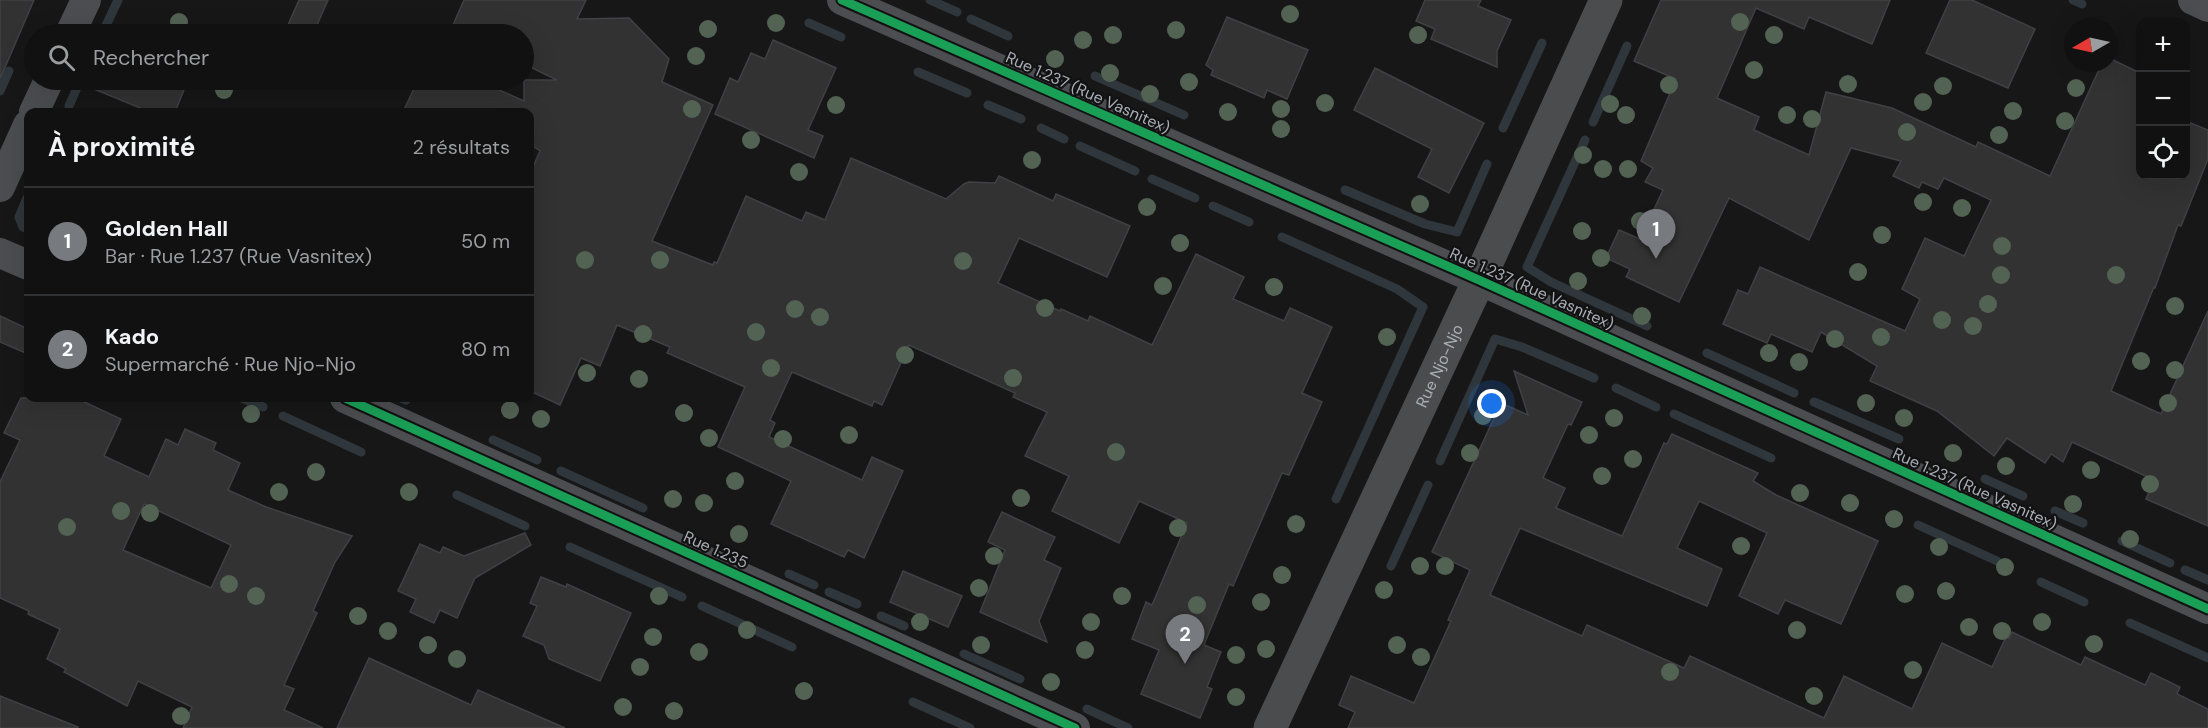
<!DOCTYPE html>
<html lang="fr">
<meta charset="utf-8">
<style>
:root{--surface:#111112;--page:#1e1f20;--text:#f1f3f6;--muted:#9c9d9f;--line:#303132;--accent:#777a7f}
body{margin:0;font-family:"DM Sans",sans-serif;background:var(--page);color:var(--text)}
.controls{position:absolute;right:18px;top:18px;display:grid;overflow:hidden;border-radius:12px;box-shadow:0 6px 24px #0002}
.controls button{width:54px;height:54px;display:grid;place-items:center;padding:0;border:0;border-bottom:2px solid var(--line);background:var(--surface);color:var(--text);font:30px sans-serif}
.compass{position:absolute;left:2064px;top:18px;width:54px;height:54px;border-radius:50%;background:var(--surface);box-shadow:0 6px 24px #0002;rotate:261deg}
.you{position:absolute;left:1492px;top:404px;width:21px;height:21px;margin:-15px;border:4px solid #fff;border-radius:50%;background:#1a73e8;box-shadow:0 0 0 9px #1a73e833}
.badge{display:grid;place-items:center;width:39px;height:39px;border-radius:50%;background:var(--accent);color:#fff;font-size:20px;font-weight:700}
.pin{position:absolute;translate:-50% -50px;filter:drop-shadow(0 2px 3px #0008)}
.pin::after{content:'';position:absolute;top:32px;width:21px;height:18px;background:inherit;clip-path:polygon(0 0,100% 0,50% 100%)}
.list{margin:0;padding:0;list-style:none}
h2{display:flex;justify-content:space-between;align-items:center;height:78px;margin:0;padding:0 24px;font-size:26px}
h2 small{font-size:20px;font-weight:400;color:var(--muted)}
.list li{display:grid;grid-template-columns:39px 1fr auto;gap:18px;align-items:center;box-sizing:border-box;height:108px;padding:0 24px;border-top:2px solid var(--line)}
.list b{display:block;font-size:22px;white-space:nowrap}
.list p{margin:0;font-size:20px;white-space:nowrap;color:var(--muted)}
.list em{font-size:20px;font-style:normal;color:var(--muted)}
.icon{flex:none;width:33px;height:33px;fill:none;stroke:currentColor;stroke-width:2;stroke-linecap:round;stroke-linejoin:round}
.map{position:relative;flex:none;width:2208px;height:728px;overflow:hidden}
.search{position:absolute;background:var(--surface);box-shadow:0 6px 24px #0002;left:24px;top:24px;width:510px;height:66px;display:flex;align-items:center;gap:15px;box-sizing:border-box;padding:0 21px;border-radius:33px;color:var(--muted);font-size:22px}
.panel{position:absolute;background:var(--surface);box-shadow:0 6px 24px #0002;left:24px;top:108px;width:510px;height:294px;border-radius:12px}
.map>svg:first-child{display:block}
.lines{fill:none;stroke-linecap:round;stroke-linejoin:round}
.stream{stroke:#2f373c;stroke-width:9}
.building{fill:#323233;stroke:#404144;stroke-width:1.5;fill-rule:evenodd}
.minor{stroke:#4c4d50;stroke-width:30}
.secondary{stroke:#4b4c4e;stroke-width:33}
.cycleway-casing{stroke:#121213;stroke-width:13}
.cycleway{stroke:#1a9f57;stroke-width:9}
.tree{fill:#526253}
.labels{text-anchor:middle;stroke-width:4.5;stroke-linejoin:round;paint-order:stroke}
.street-label{font-size:16px;fill:#aaafb7;stroke:#121213}
</style>
<div class="map">
<svg width="2208" height="728" viewBox="0 0 2208 728">
<rect width="100%" height="100%" fill="#171718"/>
<g class="lines">
<g class="stream">
<path d="M930,0l27,12"/>
<path d="M2073,0l9,4"/>
<path d="M971,19l37,17"/>
<path d="M809,23l32,14"/>
<path d="M102,34l16,-34"/>
<path d="M918,72l49,21"/>
<path d="M1095,76l89,39"/>
<path d="M0,91l9,-20"/>
<path d="M988,105l33,14"/>
<path d="M69,106l10,-23"/>
<path d="M1593,122l34,-76"/>
<path d="M1041,128l23,11"/>
<path d="M1503,128l39,-85"/>
<path d="M1585,140l-58,127 24,15 96,44"/>
<path d="M1080,146l55,25"/>
<path d="M1152,179l43,19"/>
<path d="M1345,190l80,34 32,8 30,-68"/>
<path d="M27,198l-8,19 4,10 5,2"/>
<path d="M1213,206l36,16"/>
<path d="M1282,237l115,52 26,18 -87,192"/>
<path d="M1707,353l87,40"/>
<path d="M1616,388l40,19"/>
<path d="M242,398l21,9"/>
<path d="M401,398l5,2"/>
<path d="M1814,402l85,37"/>
<path d="M1674,414l97,44"/>
<path d="M283,416l78,36"/>
<path d="M493,440l44,20"/>
<path d="M1440,461l55,-122 27,8 72,31"/>
<path d="M561,471l82,37"/>
<path d="M1985,479l38,17"/>
<path d="M457,495l68,31"/>
<path d="M2055,511l28,12"/>
<path d="M1918,525l79,36"/>
<path d="M2122,541l48,22"/>
<path d="M570,547l112,50"/>
<path d="M1391,566l37,-81"/>
<path d="M2185,570l23,10"/>
<path d="M789,574l25,11"/>
<path d="M2041,582l43,20"/>
<path d="M829,592l28,12"/>
<path d="M702,606l90,41"/>
<path d="M881,616l23,10"/>
<path d="M2130,623l78,35"/>
<path d="M964,654l56,25"/>
<path d="M913,702l57,26"/>
<path d="M1087,709l41,19"/>
</g>
</g>
<g class="building">
<path d="M0,0h34l-34,79z"/>
<path d="M299,0h29l-15,34h-29z"/>
<path d="M464,0h122l-9,19 52,-1 40,41 -7,23 51,23 -61,136 61,24 1,-3 3,1 29,-67 56,25 4,-9 19,8 26,-62 95,41 18,-15 5,-2 26,1 4,-7 54,25 3,-7 74,32 -23,51 -88,-39 -21,45 62,28 1,-2 27,12 2,-5 62,29 44,-91 48,23 -11,22 51,22 6,-13 42,19 -30,66 20,9 -33,73 -7,-2 -49,113 -4,-2 -25,61 17,7 -14,35 5,2 -12,29 -59,-24 18,-44 -27,-11 14,-37 6,3 35,-82 -48,-22 -20,42 -67,-32 17,-35 -44,-20 22,-44 -34,-15 2,-4 -106,-48 -27,60 -8,-4 -2,5 -80,-34 -22,48 5,3 -6,14 93,43 10,-23 31,14 -39,87 -16,-8 -4,7 -73,-33 20,-43 -73,-34 27,-60 -78,-34 3,-6 -53,-22 -17,41 -19,-8 -21,47 -30,-14v-217l10,-23 -10,-7v-32h-127l15,-32h59l47,21v-21h33l-33,-16v-30h-75z"/>
<path d="M1425,0h56l-3,6 33,14 -14,31v16l-66,-28 4,-10 -19,-8z"/>
<path d="M1661,0h229l-18,44 -63,-27 -5,12 -48,-21 -39,90 42,19 -5,13 55,25 17,-63 66,16 84,39 2,-5 72,34 52,-113h7v-5l31,15v103h46v-55l22,9v29l-27,67 -3,-1 -23,63 -1,-1 -43,104 50,23 47,-103v215l-62,-27 8,-19 -82,-38 -9,20 -12,-8 -6,9 -38,-25 -13,18 -57,-45 -67,-30 7,-15 -56,-34 -9,20 -41,-18 -4,9 -44,-19 15,-34 10,4 12,-27 145,64 15,-32 -18,-10 23,-51 39,18 27,-56 -47,-22 -6,11 -16,-7 -3,6 -26,-12 8,-15 -50,-13 -42,92 -80,-42 -50,104 -53,-25 4,-8 -24,-11 13,-28 21,9 23,-49 -18,-8 8,-14 -12,-7 35,-82 -42,-18z"/>
<path d="M1950,0h22l63,29 -27,59 -82,-35z"/>
<path d="M1227,17l81,33 -21,49 -20,-9 -3,8 -53,-23 2,-5 -7,-5z"/>
<path d="M773,40l63,28 -28,62 15,6 -9,22 -99,-44 15,-36 8,4 13,-29 14,6z"/>
<path d="M1375,68l109,55 -35,70 -31,-16 14,-28 -78,-39z"/>
<path d="M72,80h116l-13,32h-25z"/>
<path d="M0,316l28,13v25l-28,-12z"/>
<path d="M1514,371l68,31 -11,23 -3,-1 -25,54 22,10 -9,20 66,28 42,-93 3,1 5,-10 86,39 -5,8 23,14 102,46 -37,83 -56,-24 -7,14 -39,-18 28,-63 -68,-32 -22,47 45,21 -15,37 -187,-78 -30,67 92,41 5,-11 97,43 6,-12 134,62 20,-42 68,33 30,-66 50,24 14,-30 3,1 3,-6 69,33 4,-8 60,28 6,-12 29,14 -3,7 31,15v19h-860l7,-16 -16,-7 12,-29 63,27 37,-82 -3,-1 22,-50 -38,-18 69,-149 27,12z"/>
<path d="M21,398h55l45,21 -17,37 45,21 17,-38 12,6 7,-16 31,14 -3,7 27,13 -12,27 38,17 86,29 -17,26 -22,49 4,2 -33,72 10,4 -10,21 39,18h-140l9,-21 -54,-26 -11,25 -63,-34 2,-3 -19,-10 13,-30 -32,-15 1,-3 -29,-13v-116l20,-42 -16,-7zM144,504l87,41 -20,43 -88,-38z"/>
<path d="M1002,512l53,25 -11,23 17,8 -22,53 8,21 -67,-30 25,-62 -17,-8z"/>
<path d="M525,533l6,12 -56,33 -18,40 -17,-8 -6,13 -24,-11 6,-13 -18,-8 22,-47 20,9 3,-6 21,9z"/>
<path d="M903,571l59,25 -14,31 -58,-25z"/>
<path d="M541,577l25,10 1,-3 64,29 -31,68 -51,-22 -5,-14 -21,-9 14,-30 -7,-3z"/>
<path d="M369,658l102,47 7,-15 87,38h-228z"/>
<path d="M0,696l78,31 -1,1h-77z"/>
</g>
<g class="lines">
<g class="minor">
<path d="M842,0l637,280 729,329"/>
<path d="M2193,0l15,7"/>
<path d="M70,34l16,-34"/>
<path d="M34,112l15,-32"/>
<path d="M0,187l28,-62"/>
<path d="M0,253l28,12"/>
<path d="M345,398l730,330"/>
</g>
<path class="secondary" id="s1" d="M1270,728l209,-448 127,-280"/>
<g class="cycleway-casing">
<g id="cycleway">
<path d="M842,0l637,280 729,329"/>
<path d="M345,398l730,330"/>
</g>
</g>
<use href="#cycleway" class="cycleway"/>
</g>
<g class="tree">
<circle cx="1290" cy="14" r="9"/>
<circle cx="179" cy="22" r="9"/>
<circle cx="1740" cy="22" r="9"/>
<circle cx="776" cy="23" r="9"/>
<circle cx="708" cy="29" r="9"/>
<circle cx="1176" cy="30" r="9"/>
<circle cx="1113" cy="35" r="9"/>
<circle cx="1418" cy="35" r="9"/>
<circle cx="1774" cy="35" r="9"/>
<circle cx="1083" cy="40" r="9"/>
<circle cx="696" cy="56" r="9"/>
<circle cx="1055" cy="59" r="9"/>
<circle cx="1754" cy="70" r="9"/>
<circle cx="1110" cy="73" r="9"/>
<circle cx="1189" cy="82" r="9"/>
<circle cx="1848" cy="84" r="9"/>
<circle cx="1669" cy="85" r="9"/>
<circle cx="1943" cy="86" r="9"/>
<circle cx="2076" cy="88" r="9"/>
<circle cx="224" cy="90" r="9"/>
<circle cx="1150" cy="94" r="9"/>
<circle cx="1923" cy="102" r="9"/>
<circle cx="1325" cy="103" r="9"/>
<circle cx="1610" cy="104" r="9"/>
<circle cx="836" cy="105" r="9"/>
<circle cx="692" cy="109" r="9"/>
<circle cx="1281" cy="109" r="9"/>
<circle cx="2013" cy="111" r="9"/>
<circle cx="1228" cy="112" r="9"/>
<circle cx="1626" cy="115" r="9"/>
<circle cx="1787" cy="115" r="9"/>
<circle cx="1812" cy="119" r="9"/>
<circle cx="2065" cy="121" r="9"/>
<circle cx="1281" cy="129" r="9"/>
<circle cx="1907" cy="132" r="9"/>
<circle cx="1999" cy="135" r="9"/>
<circle cx="751" cy="140" r="9"/>
<circle cx="1583" cy="155" r="9"/>
<circle cx="1032" cy="160" r="9"/>
<circle cx="1603" cy="169" r="9"/>
<circle cx="1628" cy="169" r="9"/>
<circle cx="799" cy="172" r="9"/>
<circle cx="1923" cy="202" r="9"/>
<circle cx="1420" cy="204" r="9"/>
<circle cx="1147" cy="207" r="9"/>
<circle cx="1962" cy="208" r="9"/>
<circle cx="1640" cy="221" r="9"/>
<circle cx="1582" cy="231" r="9"/>
<circle cx="1882" cy="235" r="9"/>
<circle cx="1180" cy="243" r="9"/>
<circle cx="2002" cy="246" r="9"/>
<circle cx="1601" cy="258" r="9"/>
<circle cx="585" cy="260" r="9"/>
<circle cx="660" cy="260" r="9"/>
<circle cx="963" cy="261" r="9"/>
<circle cx="1858" cy="272" r="9"/>
<circle cx="2001" cy="275" r="9"/>
<circle cx="2116" cy="275" r="9"/>
<circle cx="1578" cy="281" r="9"/>
<circle cx="1163" cy="286" r="9"/>
<circle cx="1274" cy="287" r="9"/>
<circle cx="1988" cy="304" r="9"/>
<circle cx="2175" cy="306" r="9"/>
<circle cx="1045" cy="308" r="9"/>
<circle cx="795" cy="309" r="9"/>
<circle cx="1642" cy="316" r="9"/>
<circle cx="820" cy="317" r="9"/>
<circle cx="1942" cy="320" r="9"/>
<circle cx="1973" cy="326" r="9"/>
<circle cx="756" cy="332" r="9"/>
<circle cx="643" cy="334" r="9"/>
<circle cx="1387" cy="337" r="9"/>
<circle cx="1881" cy="337" r="9"/>
<circle cx="1835" cy="339" r="9"/>
<circle cx="1769" cy="353" r="9"/>
<circle cx="905" cy="355" r="9"/>
<circle cx="2141" cy="361" r="9"/>
<circle cx="1799" cy="362" r="9"/>
<circle cx="771" cy="368" r="9"/>
<circle cx="2175" cy="370" r="9"/>
<circle cx="587" cy="373" r="9"/>
<circle cx="1013" cy="378" r="9"/>
<circle cx="639" cy="379" r="9"/>
<circle cx="1866" cy="403" r="9"/>
<circle cx="2168" cy="403" r="9"/>
<circle cx="510" cy="410" r="9"/>
<circle cx="684" cy="413" r="9"/>
<circle cx="251" cy="414" r="9"/>
<circle cx="1483" cy="416" r="9"/>
<circle cx="1614" cy="418" r="9"/>
<circle cx="1904" cy="418" r="9"/>
<circle cx="541" cy="419" r="9"/>
<circle cx="849" cy="435" r="9"/>
<circle cx="1589" cy="435" r="9"/>
<circle cx="709" cy="438" r="9"/>
<circle cx="783" cy="439" r="9"/>
<circle cx="1116" cy="452" r="9"/>
<circle cx="1470" cy="453" r="9"/>
<circle cx="1953" cy="453" r="9"/>
<circle cx="1633" cy="459" r="9"/>
<circle cx="2006" cy="466" r="9"/>
<circle cx="2091" cy="470" r="9"/>
<circle cx="316" cy="472" r="9"/>
<circle cx="1602" cy="476" r="9"/>
<circle cx="735" cy="481" r="9"/>
<circle cx="2150" cy="484" r="9"/>
<circle cx="279" cy="492" r="9"/>
<circle cx="409" cy="492" r="9"/>
<circle cx="1800" cy="493" r="9"/>
<circle cx="1021" cy="498" r="9"/>
<circle cx="673" cy="499" r="9"/>
<circle cx="704" cy="503" r="9"/>
<circle cx="1850" cy="503" r="9"/>
<circle cx="2073" cy="504" r="9"/>
<circle cx="121" cy="511" r="9"/>
<circle cx="150" cy="513" r="9"/>
<circle cx="1894" cy="519" r="9"/>
<circle cx="1296" cy="524" r="9"/>
<circle cx="67" cy="527" r="9"/>
<circle cx="1178" cy="528" r="9"/>
<circle cx="739" cy="534" r="9"/>
<circle cx="2130" cy="539" r="9"/>
<circle cx="1741" cy="546" r="9"/>
<circle cx="1939" cy="547" r="9"/>
<circle cx="994" cy="556" r="9"/>
<circle cx="1420" cy="566" r="9"/>
<circle cx="1445" cy="566" r="9"/>
<circle cx="2005" cy="567" r="9"/>
<circle cx="1282" cy="575" r="9"/>
<circle cx="229" cy="584" r="9"/>
<circle cx="979" cy="588" r="9"/>
<circle cx="1384" cy="590" r="9"/>
<circle cx="1946" cy="591" r="9"/>
<circle cx="1905" cy="594" r="9"/>
<circle cx="256" cy="596" r="9"/>
<circle cx="659" cy="596" r="9"/>
<circle cx="1122" cy="596" r="9"/>
<circle cx="1261" cy="602" r="9"/>
<circle cx="1197" cy="605" r="9"/>
<circle cx="358" cy="616" r="9"/>
<circle cx="920" cy="622" r="9"/>
<circle cx="1091" cy="622" r="9"/>
<circle cx="2042" cy="622" r="9"/>
<circle cx="1969" cy="627" r="9"/>
<circle cx="747" cy="630" r="9"/>
<circle cx="1797" cy="630" r="9"/>
<circle cx="388" cy="631" r="9"/>
<circle cx="2002" cy="631" r="9"/>
<circle cx="653" cy="637" r="9"/>
<circle cx="2094" cy="644" r="9"/>
<circle cx="428" cy="645" r="9"/>
<circle cx="981" cy="645" r="9"/>
<circle cx="1397" cy="645" r="9"/>
<circle cx="1266" cy="649" r="9"/>
<circle cx="1085" cy="650" r="9"/>
<circle cx="699" cy="652" r="9"/>
<circle cx="1236" cy="655" r="9"/>
<circle cx="1421" cy="657" r="9"/>
<circle cx="457" cy="659" r="9"/>
<circle cx="640" cy="667" r="9"/>
<circle cx="1913" cy="670" r="9"/>
<circle cx="1670" cy="672" r="9"/>
<circle cx="1051" cy="682" r="9"/>
<circle cx="804" cy="691" r="9"/>
<circle cx="1814" cy="696" r="9"/>
<circle cx="1236" cy="697" r="9"/>
<circle cx="623" cy="707" r="9"/>
<circle cx="674" cy="711" r="9"/>
<circle cx="181" cy="716" r="9"/>
</g>
<g class="labels">
<g class="street-label">
<text transform="translate(1088 92) rotate(24)" y="6">Rue 1.237 (Rue Vasnitex)</text>
<text transform="translate(1532 288) rotate(24)" y="6">Rue 1.237 (Rue Vasnitex)</text>
<text dy="6" stroke="none"><textPath href="#s1" startOffset="400">Rue Njo-Njo</textPath></text>
<text transform="translate(1975 488) rotate(24)" y="6">Rue 1.237 (Rue Vasnitex)</text>
<text transform="translate(716 549) rotate(24)" y="6">Rue 1.235</text>
</g>
</g>
</svg>
<div class="controls">
<button>+</button>
<button>−</button>
<button><svg class="icon" aria-label="locate" viewBox="0 0 24 24"><circle cx="12" cy="12" r="6"/><path d="M12 2v4M12 18v4M2 12h4M18 12h4"/></svg></button>
</div>
<svg class="compass" viewBox="-18 -18 36 36"><path d="M0-13l5 13h-10z" fill="#e53935"/><path d="M0 13l5-13h-10z" fill="#9c9d9f"/></svg>
<div class="you"></div>
<div class="pin badge" style="left:1656px;top:259px">1</div>
<div class="pin badge" style="left:1185px;top:664px">2</div>
<div class="search"><svg class="icon" aria-label="search" viewBox="0 0 24 24"><circle cx="10" cy="10" r="6"/><path d="M15 15l6 6"/></svg>Rechercher</div>
<section class="panel">
<h2>À proximité<small>2 résultats</small></h2>
<ul class="list">
<li><span class="badge">1</span><div><b>Golden Hall</b><p>Bar · Rue 1.237 (Rue Vasnitex)</p></div><em>50 m</em></li>
<li><span class="badge">2</span><div><b>Kado</b><p>Supermarché · Rue Njo-Njo</p></div><em>80 m</em></li>
</ul>
</section>
</div>
